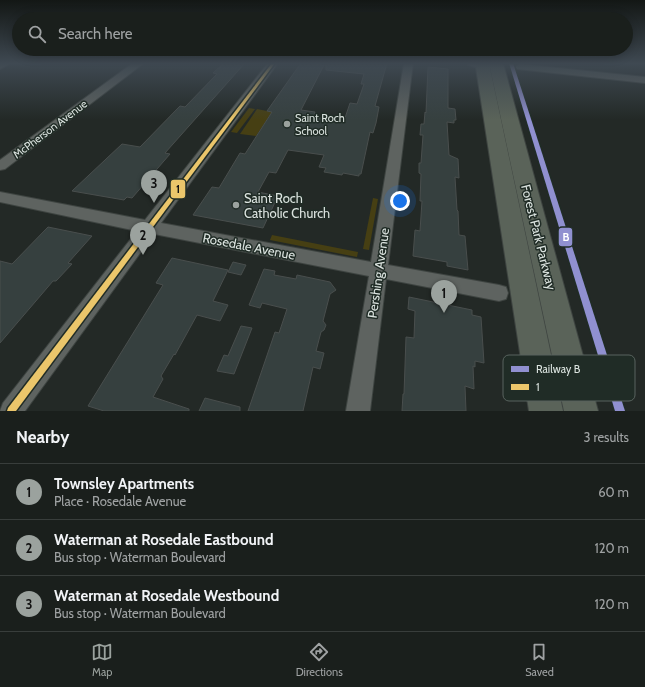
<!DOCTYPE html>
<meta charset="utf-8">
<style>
:root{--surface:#1a1f1c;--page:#232725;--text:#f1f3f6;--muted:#9fa2a3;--line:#383d3b;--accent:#9ba29e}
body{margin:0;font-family:Cabin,sans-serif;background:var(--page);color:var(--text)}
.you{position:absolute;left:400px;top:201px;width:14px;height:14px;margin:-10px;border:3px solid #fff;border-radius:50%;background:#1a73e8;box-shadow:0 0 0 6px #1a73e833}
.badge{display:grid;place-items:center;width:26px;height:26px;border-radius:50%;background:var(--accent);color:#111;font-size:13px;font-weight:700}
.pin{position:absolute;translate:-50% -33px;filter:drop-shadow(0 1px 2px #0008)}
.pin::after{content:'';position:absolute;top:21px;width:14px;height:12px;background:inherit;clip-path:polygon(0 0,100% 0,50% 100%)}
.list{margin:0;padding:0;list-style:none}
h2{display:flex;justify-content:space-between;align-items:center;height:52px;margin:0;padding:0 16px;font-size:17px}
h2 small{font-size:13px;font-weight:400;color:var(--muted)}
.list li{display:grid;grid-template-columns:26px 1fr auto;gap:12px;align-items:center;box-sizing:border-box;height:56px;padding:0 16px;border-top:1px solid var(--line)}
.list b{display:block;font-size:15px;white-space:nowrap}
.list p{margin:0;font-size:13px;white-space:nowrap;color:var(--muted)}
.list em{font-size:13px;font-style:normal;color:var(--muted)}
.icon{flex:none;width:22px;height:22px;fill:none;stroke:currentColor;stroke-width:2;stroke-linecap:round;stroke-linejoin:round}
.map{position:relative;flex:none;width:645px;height:411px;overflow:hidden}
.search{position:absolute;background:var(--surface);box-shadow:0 2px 10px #0003;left:12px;right:12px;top:12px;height:44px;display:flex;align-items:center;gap:10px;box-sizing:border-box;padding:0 14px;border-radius:22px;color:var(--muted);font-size:15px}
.sheet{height:220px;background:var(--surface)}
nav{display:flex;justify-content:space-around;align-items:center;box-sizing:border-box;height:56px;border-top:1px solid var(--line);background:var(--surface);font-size:11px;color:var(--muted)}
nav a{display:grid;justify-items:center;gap:2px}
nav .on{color:var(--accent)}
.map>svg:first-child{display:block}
.green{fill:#463f13}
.building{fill:#36403f;stroke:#494e4d}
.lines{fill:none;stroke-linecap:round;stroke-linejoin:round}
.minor-casing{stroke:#3e4441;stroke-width:2}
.tertiary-casing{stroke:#3e4441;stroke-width:2}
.primary-casing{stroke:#3e4441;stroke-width:2}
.minor{fill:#5e6360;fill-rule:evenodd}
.tertiary{fill:#5e6360;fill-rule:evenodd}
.primary{fill:#5a6359;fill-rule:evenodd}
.bus-1-casing{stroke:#202c26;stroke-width:3}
.bus-1{fill:#ebc66b;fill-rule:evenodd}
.rail-1-casing{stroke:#202c26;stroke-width:3}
.rail-1{fill:#9090d0;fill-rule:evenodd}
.poi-dot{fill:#9ba29e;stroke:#202c26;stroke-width:1.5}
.labels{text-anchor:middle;stroke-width:3;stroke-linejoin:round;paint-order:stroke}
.far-poi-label{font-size:11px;fill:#dbe3df;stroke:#202c26;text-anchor:start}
.far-street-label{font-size:11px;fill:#dbe3df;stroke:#202c26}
.poi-label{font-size:13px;fill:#dbe3df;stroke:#202c26;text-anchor:start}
.street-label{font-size:13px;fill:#dbe3df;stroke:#202c26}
.key{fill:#202c26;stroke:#58635e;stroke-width:1}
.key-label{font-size:11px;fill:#dbe3df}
.line-badge{stroke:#202c26;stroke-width:1.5}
.badge-label{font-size:11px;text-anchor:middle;font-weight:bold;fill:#fff}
.pale-badge-label{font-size:11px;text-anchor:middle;font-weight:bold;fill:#111}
</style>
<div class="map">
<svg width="645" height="411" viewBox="0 0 645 411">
<rect width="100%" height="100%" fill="#232926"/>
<g class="green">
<path d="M249,108l6,1 -18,24 -6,-1z"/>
<path d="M257,109l15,3 -16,24 -16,-2z"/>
<path d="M373,198l5,1 -9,51 -6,-1z"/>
<path d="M272,235l86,17 -1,5 -87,-17z"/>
</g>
<g class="building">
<path d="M224,63h21l-80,90 5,1 -38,44 -5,-1 -3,3 -52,-9 50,-47 18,3 40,-41 5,1 32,-33 -4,-1z"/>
<path d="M301,63l23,2 -23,45 14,2 -2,5 31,4 6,-18 7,1 7,-20h-3l3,-10 -38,-4v-7h61l-12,43 4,1 -3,16 -3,10 -3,-1 -9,42h-2v2l-16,-3 -1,2 -18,-3 2,-4 -7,-1 5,-12 -36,-5 -12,23 -7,-1 -11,20 20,4 -15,32 -70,-13 19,-28 7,1 21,-35 5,1 27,-42 -5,-1z"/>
<path d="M428,67l20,2v39l7,1 1,11h-2v3l-7,-1 2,33 9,4 1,19 -4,-1 2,33 1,1 1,24 6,1 3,34 -21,-4v-4l-34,-6 2,-26 5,1 2,-30h-2l1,-27 -2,-1v-10h2l2,-28h-3l1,-11h3l1,-12 1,1z"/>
<path d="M48,227l44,9 -24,27 4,1 -16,17h-3l-53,62v-82l12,3z"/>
<path d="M172,258l56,12 -15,31 15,4 -8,16 -23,-6 -22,40 -1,-1 -13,22 2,3 -10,18 36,12v2h-85l-16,-5 75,-121 -7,-2z"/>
<path d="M233,262l13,3 -5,10 -13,-3z"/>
<path d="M264,269l11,2 -1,4 22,4 1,-4 33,7 6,8 -6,4 -7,27 3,4 -2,5 -3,2 -5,19 8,2 -4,16 -7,-2 -10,44h-55l27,-79 4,1 8,-24 -25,-6 -2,5 -11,-3z"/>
<path d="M409,297l63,13v5l9,2 3,46 -9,-2v6l-2,-1 1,23 -9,-3 1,25h-64l1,-17h1l2,-57 8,1 1,-27 -7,-2z"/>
<path d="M241,326l11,2 -18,46 -17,-3 7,-16 4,1z"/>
<path d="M205,398l35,9v4h-41z"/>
</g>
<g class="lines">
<g class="minor-casing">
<g id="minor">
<path d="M0,63h11l-11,6z"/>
<path d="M133,63h11l-139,106 -5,1v-10z"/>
<path d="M268,63h10l-117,160 210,39 33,-199h9l-25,202 111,20 7,2 2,6 -2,6 -7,2 -113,-22 -16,132h-24l23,-135 -215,-42 -129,177h-25l3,-8 134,-172 -137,-29v-10l145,28z"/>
<path d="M520,64l125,13v6l-128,-14 -2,-2z"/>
</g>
</g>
<g class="tertiary-casing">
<path id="tertiary" d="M466,63h34l2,2 -2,2c-9,3 -23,1 -32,-2z"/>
</g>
<g class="primary-casing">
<g id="primary">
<path d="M489,63h14l95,348h-34z"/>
<path d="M483,64l5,1 2,3 73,343h-34l-53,-343 2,-3z"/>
</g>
</g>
<use href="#minor" class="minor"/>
<use href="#tertiary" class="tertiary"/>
<use href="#primary" class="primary"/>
<g class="bus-1-casing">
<path id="bus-1" d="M272,63h3l-259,348h-9l1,-3z"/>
</g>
<use href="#bus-1" class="bus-1"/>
<g class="rail-1-casing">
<path id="rail-1" d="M509,63h4l112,348h-10z"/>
</g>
<use href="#rail-1" class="rail-1"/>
</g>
<linearGradient id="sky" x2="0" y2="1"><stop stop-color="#131715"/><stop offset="0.53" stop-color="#3f4952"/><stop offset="1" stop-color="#3f4952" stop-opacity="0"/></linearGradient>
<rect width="645" height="120" fill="url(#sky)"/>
<g class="poi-dot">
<circle cx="287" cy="124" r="4"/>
<circle cx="236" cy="205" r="4"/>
</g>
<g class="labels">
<g class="far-poi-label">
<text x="295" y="122">Saint Roch<tspan x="295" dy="13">School</tspan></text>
</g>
<g class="far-street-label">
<text transform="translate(50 129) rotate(-37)" y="4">McPherson Avenue</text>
</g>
<g class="poi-label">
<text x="244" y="203">Saint Roch<tspan x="244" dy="15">Catholic Church</tspan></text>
</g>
<g class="street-label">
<text transform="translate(539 237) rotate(76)" y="5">Forest Park Parkway</text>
<text transform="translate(249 246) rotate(11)" y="5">Rosedale Avenue</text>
<text transform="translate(378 273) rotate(-82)" y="5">Pershing Avenue</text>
</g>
</g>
<rect x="503" y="355" width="132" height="46" rx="6" class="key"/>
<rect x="511" y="366" width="18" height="6" fill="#9090d0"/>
<rect x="511" y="384" width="18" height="6" fill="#ebc66b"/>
<g class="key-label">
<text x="536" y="373">Railway B</text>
<text x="536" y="391">1</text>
</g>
<g class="line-badge">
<rect x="170" y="179" width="16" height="20" rx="4" fill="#ebc66b"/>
<rect x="558" y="227" width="15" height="20" rx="4" fill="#9090d0"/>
</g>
<g class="badge-label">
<text x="566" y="241">B</text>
</g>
<g class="pale-badge-label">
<text x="178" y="193">1</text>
</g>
</svg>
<div class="you"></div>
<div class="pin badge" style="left:444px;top:313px">1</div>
<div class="pin badge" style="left:143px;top:255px">2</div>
<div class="pin badge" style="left:154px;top:203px">3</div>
<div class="search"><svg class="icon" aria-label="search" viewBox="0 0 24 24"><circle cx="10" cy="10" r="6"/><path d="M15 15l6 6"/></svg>Search here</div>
</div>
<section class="sheet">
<h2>Nearby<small>3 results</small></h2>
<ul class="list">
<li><span class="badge">1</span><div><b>Townsley Apartments</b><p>Place · Rosedale Avenue</p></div><em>60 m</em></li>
<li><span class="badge">2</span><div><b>Waterman at Rosedale Eastbound</b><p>Bus stop · Waterman Boulevard</p></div><em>120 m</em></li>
<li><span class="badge">3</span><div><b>Waterman at Rosedale Westbound</b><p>Bus stop · Waterman Boulevard</p></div><em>120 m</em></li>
</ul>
</section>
<nav>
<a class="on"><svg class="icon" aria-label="map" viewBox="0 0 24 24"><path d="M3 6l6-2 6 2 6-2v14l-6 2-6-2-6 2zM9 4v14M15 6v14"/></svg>Map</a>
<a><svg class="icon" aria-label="directions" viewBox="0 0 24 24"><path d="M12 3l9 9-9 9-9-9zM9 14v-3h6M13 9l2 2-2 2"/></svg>Directions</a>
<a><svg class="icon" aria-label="saved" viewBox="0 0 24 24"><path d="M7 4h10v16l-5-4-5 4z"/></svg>Saved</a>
</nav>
